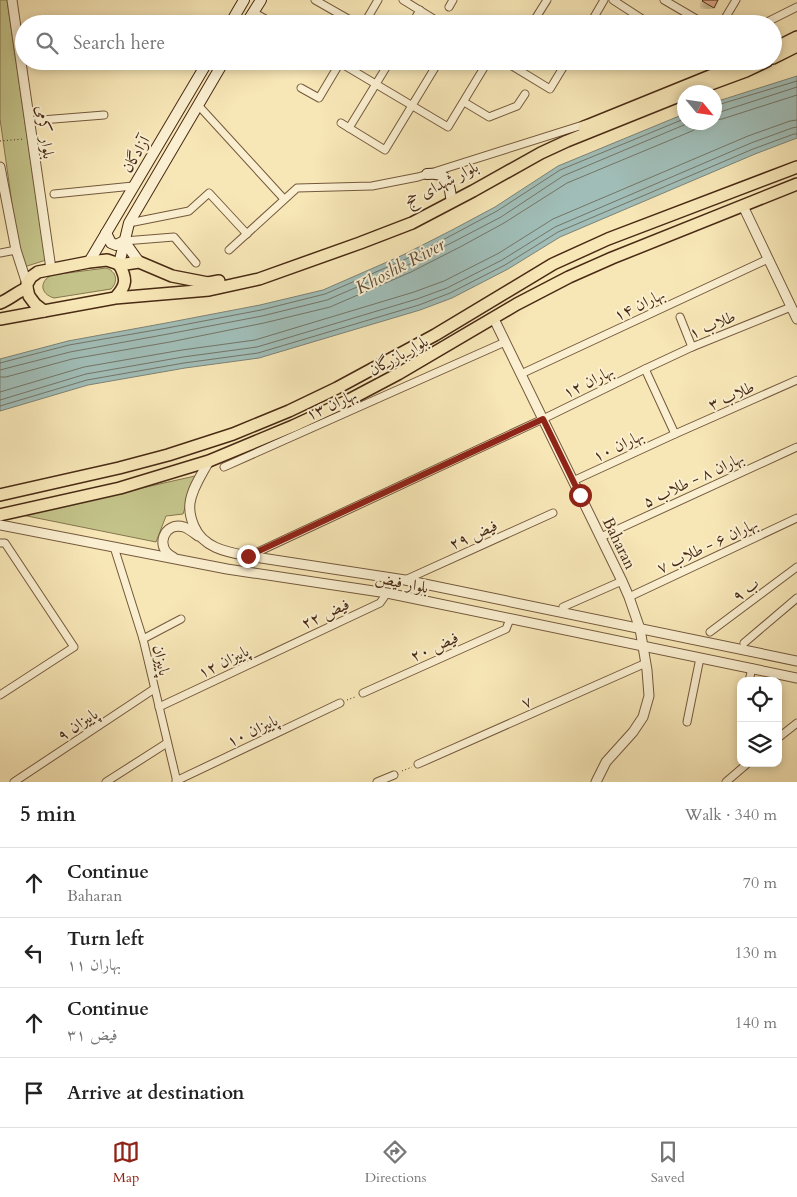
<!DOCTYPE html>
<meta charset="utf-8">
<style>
:root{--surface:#fff;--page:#f6f6f6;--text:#222;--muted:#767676;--line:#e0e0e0;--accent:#8f2418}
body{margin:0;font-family:Cardo,Amiri,serif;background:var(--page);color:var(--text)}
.controls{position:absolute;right:15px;bottom:15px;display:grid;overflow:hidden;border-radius:10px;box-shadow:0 2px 8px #0003}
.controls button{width:45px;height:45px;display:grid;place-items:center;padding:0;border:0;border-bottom:1px solid var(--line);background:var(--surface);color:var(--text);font:25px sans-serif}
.compass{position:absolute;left:677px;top:85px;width:45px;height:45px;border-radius:50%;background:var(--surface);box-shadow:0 2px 8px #0003;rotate:119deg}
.stop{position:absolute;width:15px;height:15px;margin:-11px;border:4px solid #8f2418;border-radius:50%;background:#fff}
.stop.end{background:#8f2418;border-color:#fff;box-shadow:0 1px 5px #0008}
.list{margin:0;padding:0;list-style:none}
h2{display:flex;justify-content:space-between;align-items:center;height:65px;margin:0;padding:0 20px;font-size:21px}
h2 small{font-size:16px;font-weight:400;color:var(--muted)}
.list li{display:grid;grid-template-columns:32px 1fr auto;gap:15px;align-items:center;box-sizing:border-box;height:70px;padding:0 20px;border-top:1px solid var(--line)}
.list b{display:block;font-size:19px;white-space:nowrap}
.list p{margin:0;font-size:16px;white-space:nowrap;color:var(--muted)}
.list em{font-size:16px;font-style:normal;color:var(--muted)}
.icon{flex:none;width:28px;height:28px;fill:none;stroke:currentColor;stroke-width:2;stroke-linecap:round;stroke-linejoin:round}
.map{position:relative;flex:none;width:797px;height:782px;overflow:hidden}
.search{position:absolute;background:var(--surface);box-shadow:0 2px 8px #0003;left:15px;right:15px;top:15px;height:55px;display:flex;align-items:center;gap:12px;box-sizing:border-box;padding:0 18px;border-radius:28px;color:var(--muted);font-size:19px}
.sheet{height:345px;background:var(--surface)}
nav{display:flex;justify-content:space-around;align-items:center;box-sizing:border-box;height:70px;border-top:1px solid var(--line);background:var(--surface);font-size:14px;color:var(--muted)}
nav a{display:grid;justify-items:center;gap:2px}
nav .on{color:var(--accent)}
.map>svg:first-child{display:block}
.green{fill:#c3c389;stroke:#86764e}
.water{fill:#a0bdb7;stroke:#7d8276}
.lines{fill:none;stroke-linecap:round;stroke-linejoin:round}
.shore{stroke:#747466;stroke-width:1}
.building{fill:#dfa987;stroke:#482a14;filter:url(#shadow)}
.minor-casing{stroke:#74593c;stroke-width:9}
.tertiary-casing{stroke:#74593c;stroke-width:11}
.secondary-casing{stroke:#482a14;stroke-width:12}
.primary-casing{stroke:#482a14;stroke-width:14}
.path{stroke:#482a14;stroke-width:1;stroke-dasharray:1 2.5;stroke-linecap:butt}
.minor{stroke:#faefd0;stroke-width:7}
.tertiary{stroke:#faefd0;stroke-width:9}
.secondary{stroke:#faefd0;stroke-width:10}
.primary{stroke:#f7e6b6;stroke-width:11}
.route{stroke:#8f2418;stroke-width:6}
.labels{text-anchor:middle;stroke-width:4;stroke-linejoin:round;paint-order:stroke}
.street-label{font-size:16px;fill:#482a14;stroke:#faefd0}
.water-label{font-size:18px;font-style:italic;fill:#5e4f3d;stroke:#faefd0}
</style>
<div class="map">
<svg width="797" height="782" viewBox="0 0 797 782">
<defs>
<filter id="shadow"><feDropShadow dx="-3.5" dy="3.5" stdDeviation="2.5" flood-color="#0004"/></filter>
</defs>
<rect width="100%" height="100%" fill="#f7e6b6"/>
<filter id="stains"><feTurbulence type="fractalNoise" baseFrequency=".004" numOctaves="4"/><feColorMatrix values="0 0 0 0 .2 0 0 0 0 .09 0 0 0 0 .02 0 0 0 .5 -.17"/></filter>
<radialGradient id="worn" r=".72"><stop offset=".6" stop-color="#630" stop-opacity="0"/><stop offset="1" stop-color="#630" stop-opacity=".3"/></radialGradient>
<g class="green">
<path d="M0,0h7l37,251 2,9 -22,7 -5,-14 -19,-134z"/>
<path d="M106,268c10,3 13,13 5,21l-57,9c-14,-4 -15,-17 -2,-23z"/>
<path d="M195,476l-12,38 -17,2 -10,26 -134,-27z"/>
</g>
<path class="water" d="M797,76v62l-42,16 -195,83 -52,32 -56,29 -32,12 -161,48 -74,10 -97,17 -88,26v-52l68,-18 98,-18 94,-18 63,-15 80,-35 49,-25 43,-23 63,-41 126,-52v8h30l1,-20z"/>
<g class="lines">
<g class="shore">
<path d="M714,106l83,-25"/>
<path d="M714,112h6l77,-25"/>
<path d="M714,120l8,-1 75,-24"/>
<path d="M0,363l69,-18 98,-17 94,-18 64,-16 81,-35 48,-25 43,-23 63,-41 124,-51"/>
<path d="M0,370l70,-18 98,-18 94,-18 65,-16 81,-35 49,-25 44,-23 62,-41 128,-54"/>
<path d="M0,377h6l66,-18 98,-17 94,-19 66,-16 81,-35 49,-25 44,-24 63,-40 125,-52 5,-3 4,-6"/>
<path d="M0,392l84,-25 98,-17 73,-10 159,-48 30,-11 55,-28 54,-34 195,-83 42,-15 7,-1"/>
<path d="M0,400l86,-26 97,-17 74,-10 160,-48 30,-11 55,-28 53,-33 196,-84 41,-15 5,-1"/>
<path d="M0,406l87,-26 97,-17 74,-10 161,-48 31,-12 55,-28 53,-33 195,-83 41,-15h3"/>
</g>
</g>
<path class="building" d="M703,0h15l-4,8 -12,-7z"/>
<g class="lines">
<g class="minor-casing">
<g id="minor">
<path d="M315,0l42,24"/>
<path d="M403,0l39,24"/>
<path d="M613,0l37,24"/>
<path d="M664,0l41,24"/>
<path d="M449,7l4,-7"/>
<path d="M253,12l21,12"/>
<path d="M724,20l12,-20"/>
<path d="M364,24l14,-24"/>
<path d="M412,24l8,-14"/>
<path d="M532,24l15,-24"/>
<path d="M590,24l14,-24"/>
<path d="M763,24l34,-17"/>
<path d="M337,61l111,66 40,-66"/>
<path d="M504,61l46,28 17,-28"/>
<path d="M627,61l3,2 2,-2"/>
<path d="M301,88l18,10 22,-37"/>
<path d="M464,102l25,15 28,-11 8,-12"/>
<path d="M198,105l86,94"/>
<path d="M29,121l75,-6"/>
<path d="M341,123l44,27 54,-89"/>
<path d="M349,128l41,-67"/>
<path d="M54,194l79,-8"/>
<path d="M129,223l60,-12 20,-18 38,41"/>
<path d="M124,241l50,-4 22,26"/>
<path d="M229,250l68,-62 75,-2 46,-9 168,-53"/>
<path d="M0,253l16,-3"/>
<path d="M680,317l12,30"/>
<path d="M645,369l30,65"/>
<path d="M521,374l247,-115"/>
<path d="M224,467l281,-125"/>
<path d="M573,481l102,-47 122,-54"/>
<path d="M601,537l196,-90"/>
<path d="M0,543h5l69,104 -74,48"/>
<path d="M114,547l29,92 34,143"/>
<path d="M249,556l294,-137 102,-50 47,-22 99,-40"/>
<path d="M405,580l148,-67"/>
<path d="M629,597l168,-79"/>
<path d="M563,607l59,-26"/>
<path d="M710,632l87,-65"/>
<path d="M143,639l38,-20"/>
<path d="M744,643l53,-45"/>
<path d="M749,681l3,-13"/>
<path d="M363,693l143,-64 4,-10"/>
<path d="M159,707l221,-104 7,-10"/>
<path d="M687,722l13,-64"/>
<path d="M778,738l19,-15"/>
<path d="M418,764l228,-101"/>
<path d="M176,781l164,-78"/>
<path d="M14,782l140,-93"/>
<path d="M106,782l61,-39"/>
<path d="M377,782l17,-7"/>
<path d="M726,782l22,-19"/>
</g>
</g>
<g class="tertiary-casing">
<g id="tertiary">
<path d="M12,0l39,269"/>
<path d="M0,167l16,83 11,34"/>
<path d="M743,206l54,113"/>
<path d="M494,319l128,262 7,16 11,32 7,41 2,26 -6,21 -10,15 -27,30 -10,20"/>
<path d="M209,461c-7,13 -17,27 -19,42 -1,8 1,16 4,23 9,22 33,26 54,30l157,24 392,81"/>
<path d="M0,525l227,44 160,24 410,85"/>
<path d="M173,557c-19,-9 -9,-36 11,-30 5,2 10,6 14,9"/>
</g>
</g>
<g class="secondary-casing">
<g id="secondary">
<path d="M230,24l14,-24"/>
<path d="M246,24l15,-24"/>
<path d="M427,174c19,-2 22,6 24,23"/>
<path d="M106,233l5,10 5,2 8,-4 15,21"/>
<path d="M89,262l119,-201"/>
<path d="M119,264l10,-41 95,-162"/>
</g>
</g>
<g class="primary-casing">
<g id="primary">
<path d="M773,49l24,-12"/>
<path d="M773,58l24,-12"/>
<path d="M689,92l57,-21 21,-10"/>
<path d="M584,127l163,-66"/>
<path d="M119,265l20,-3 33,14 36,7 11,-2"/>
<path d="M115,298c12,-13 12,-19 4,-34l-12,-4 -18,2 -51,10 -7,5 -4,7v4l2,8 6,8 9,7 71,-13 94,-8 50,-11 101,-36 52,-20 61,-32 68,-38 26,-12 117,-47"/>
<path d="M0,303c10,-4 17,-11 27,-15"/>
<path d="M0,319l44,-8"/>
<path d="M0,495l119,-27 49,-13 65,-21 56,-23 48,-23 98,-53 118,-71 55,-25 189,-72"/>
<path d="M0,515l120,-27 89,-27 84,-35 52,-24 53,-28 119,-70 52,-27 43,-19 185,-74"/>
</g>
</g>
<g class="path">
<path d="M0,141l24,-2"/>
<path d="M347,700l8,-3"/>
<path d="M402,771l10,-4"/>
</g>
<use href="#minor" class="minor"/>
<use href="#tertiary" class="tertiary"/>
<use href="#secondary" class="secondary"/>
<use href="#primary" class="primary"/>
</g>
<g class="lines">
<path class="route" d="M248,556l295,-137 37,76"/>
</g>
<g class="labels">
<g class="street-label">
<text transform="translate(46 132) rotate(82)" y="6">بلوار کرمی</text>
<text transform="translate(135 154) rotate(-59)" y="6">آزادگان</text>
<text transform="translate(441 183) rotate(-27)" y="6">بلوار شهدای حج</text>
<text transform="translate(639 304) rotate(-25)" y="6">بهاران ۱۴</text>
<text transform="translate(712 324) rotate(-22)" y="6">طلاب ۱</text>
<text transform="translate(398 355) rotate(-29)" y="6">بلوار بازرگان</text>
<text transform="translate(588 381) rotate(-26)" y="6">بهاران ۱۲</text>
<text transform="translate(731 395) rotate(-24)" y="6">طلاب ۳</text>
<text transform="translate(331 404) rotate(-24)" y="6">بهاران ۱۳</text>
<text transform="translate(618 445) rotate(-25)" y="6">بهاران ۱۰</text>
<text transform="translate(693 479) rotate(-25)" y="6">بهاران ۸ - طلاب ۵</text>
<text transform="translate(473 534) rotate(-24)" y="6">فیض ۲۹</text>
<text transform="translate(620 543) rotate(64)" y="6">Baharan</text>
<text transform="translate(707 545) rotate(-25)" y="6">بهاران ۶ - طلاب ۷</text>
<text transform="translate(402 582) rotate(11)" y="6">بلوار فیض</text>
<text transform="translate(745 589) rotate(-37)" y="6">۹ ب</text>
<text transform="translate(325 613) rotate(-25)" y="6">فیض ۲۲</text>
<text transform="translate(434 646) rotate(-24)" y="6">فیض ۲۰</text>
<text transform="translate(162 660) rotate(77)" y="6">پاییزان</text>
<text transform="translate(223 661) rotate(-26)" y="6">پاییزان ۱۲</text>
<text transform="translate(526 701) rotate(-24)" y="6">۷</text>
<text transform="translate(77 724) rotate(-34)" y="6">پاییزان ۹</text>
<text transform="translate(252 730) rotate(-25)" y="6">پاییزان ۱۰</text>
</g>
<g class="water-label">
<text transform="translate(400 266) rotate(-28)" y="6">Khoshk River</text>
</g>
</g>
<rect width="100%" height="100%" filter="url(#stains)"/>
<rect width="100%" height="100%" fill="url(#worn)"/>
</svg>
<div class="controls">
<button><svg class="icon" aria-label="locate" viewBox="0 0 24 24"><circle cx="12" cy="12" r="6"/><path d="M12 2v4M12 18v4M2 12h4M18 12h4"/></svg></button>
<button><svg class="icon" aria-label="layers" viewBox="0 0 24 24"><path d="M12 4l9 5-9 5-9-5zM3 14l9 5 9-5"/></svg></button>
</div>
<svg class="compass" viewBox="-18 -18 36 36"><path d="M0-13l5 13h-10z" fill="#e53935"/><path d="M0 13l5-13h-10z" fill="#767676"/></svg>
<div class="stop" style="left:580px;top:495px"></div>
<div class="stop end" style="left:248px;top:556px"></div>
<div class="search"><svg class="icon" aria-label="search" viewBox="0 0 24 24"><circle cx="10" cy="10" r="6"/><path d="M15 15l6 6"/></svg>Search here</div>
</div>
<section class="sheet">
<h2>5 min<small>Walk · 340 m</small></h2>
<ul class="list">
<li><svg class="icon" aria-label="ahead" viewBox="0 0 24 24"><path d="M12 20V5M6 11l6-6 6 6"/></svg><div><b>Continue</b><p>Baharan</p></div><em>70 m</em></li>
<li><svg class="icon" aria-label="left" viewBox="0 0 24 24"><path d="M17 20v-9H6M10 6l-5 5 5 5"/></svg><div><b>Turn left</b><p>بهاران ۱۱</p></div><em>130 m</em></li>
<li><svg class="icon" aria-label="ahead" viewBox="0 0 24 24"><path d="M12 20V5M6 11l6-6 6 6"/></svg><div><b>Continue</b><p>فیض ۳۱</p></div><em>140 m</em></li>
<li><svg class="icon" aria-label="arrive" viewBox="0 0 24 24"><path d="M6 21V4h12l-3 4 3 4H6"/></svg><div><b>Arrive at destination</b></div></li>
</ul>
</section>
<nav>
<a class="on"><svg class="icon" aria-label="map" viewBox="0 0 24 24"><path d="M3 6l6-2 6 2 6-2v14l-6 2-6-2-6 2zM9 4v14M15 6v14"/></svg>Map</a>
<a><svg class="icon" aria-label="directions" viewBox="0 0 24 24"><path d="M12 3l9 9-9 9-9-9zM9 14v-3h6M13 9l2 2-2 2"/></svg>Directions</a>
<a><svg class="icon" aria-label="saved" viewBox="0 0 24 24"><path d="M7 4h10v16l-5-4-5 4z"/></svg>Saved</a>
</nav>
